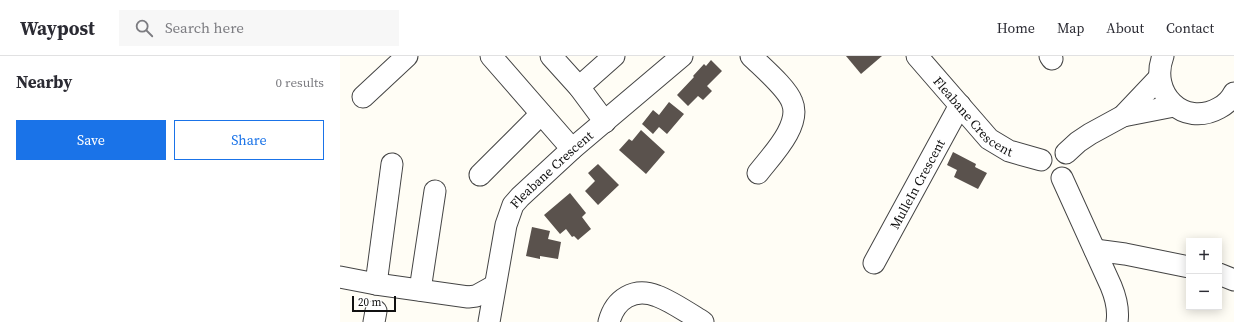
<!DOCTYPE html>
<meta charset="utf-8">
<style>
:root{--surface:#fff;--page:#f7f7f7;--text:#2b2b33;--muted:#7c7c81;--line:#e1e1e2;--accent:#1a73e8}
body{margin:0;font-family:"Source Serif 4",serif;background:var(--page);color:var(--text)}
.controls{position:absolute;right:12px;bottom:12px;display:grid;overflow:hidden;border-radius:0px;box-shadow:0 2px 10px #0003}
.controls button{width:36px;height:36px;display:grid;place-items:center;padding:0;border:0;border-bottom:1px solid var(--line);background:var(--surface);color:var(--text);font:20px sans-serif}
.scale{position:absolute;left:12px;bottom:10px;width:44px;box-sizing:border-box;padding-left:4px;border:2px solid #111;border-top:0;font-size:11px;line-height:14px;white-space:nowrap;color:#111;-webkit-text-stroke:3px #fff;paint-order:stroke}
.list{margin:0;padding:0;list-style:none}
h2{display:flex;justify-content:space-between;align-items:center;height:52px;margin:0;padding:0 16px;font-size:17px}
h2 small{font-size:13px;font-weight:400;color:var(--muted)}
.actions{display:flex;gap:8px;padding:12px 16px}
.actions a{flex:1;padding:9px 0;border:1px solid var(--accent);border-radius:0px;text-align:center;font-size:14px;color:var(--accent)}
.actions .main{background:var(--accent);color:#fff}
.icon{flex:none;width:22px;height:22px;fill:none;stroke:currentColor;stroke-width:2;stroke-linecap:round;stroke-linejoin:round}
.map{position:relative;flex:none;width:894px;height:266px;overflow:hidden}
header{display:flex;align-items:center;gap:24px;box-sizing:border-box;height:56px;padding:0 20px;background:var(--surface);border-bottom:1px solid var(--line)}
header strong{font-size:19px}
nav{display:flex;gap:22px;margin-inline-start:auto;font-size:14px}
.search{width:280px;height:36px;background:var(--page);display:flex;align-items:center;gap:10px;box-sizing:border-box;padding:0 14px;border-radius:0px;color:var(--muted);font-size:15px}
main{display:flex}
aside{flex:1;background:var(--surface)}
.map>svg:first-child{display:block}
.building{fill:#5a524d}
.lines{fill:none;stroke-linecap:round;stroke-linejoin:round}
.minor-casing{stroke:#444;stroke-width:23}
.minor{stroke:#fff;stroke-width:21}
.labels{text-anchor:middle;stroke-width:4;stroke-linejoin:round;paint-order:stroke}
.street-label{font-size:13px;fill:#111;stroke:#fff}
</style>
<header>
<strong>Waypost</strong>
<div class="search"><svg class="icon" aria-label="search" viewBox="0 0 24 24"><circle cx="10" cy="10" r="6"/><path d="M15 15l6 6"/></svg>Search here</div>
<nav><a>Home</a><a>Map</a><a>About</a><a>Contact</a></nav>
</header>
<main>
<aside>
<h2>Nearby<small>0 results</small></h2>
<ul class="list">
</ul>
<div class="actions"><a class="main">Save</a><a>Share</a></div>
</aside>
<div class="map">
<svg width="894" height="266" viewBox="0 0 894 266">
<rect width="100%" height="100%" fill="#fffdf5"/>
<g class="building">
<path d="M506,0h36l-21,18z"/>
<path d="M371,4l11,11 -15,15 5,5 -9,9 -5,-4 -10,10 -11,-11 17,-18 -1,-1 11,-12 2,2z"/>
<path d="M329,46l15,12 -17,20 -8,-7 -6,7 -11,-10 11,-14 6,5z"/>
<path d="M301,74l24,22 -19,22 -27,-24 10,-11 3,2z"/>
<path d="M613,96l23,12 -1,3 12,6 -9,16 -24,-12 3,-7 -10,-5z"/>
<path d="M258,108l21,21 -21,20 -13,-14 10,-10 -7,-8z"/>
<path d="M230,137l16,20 -4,4 9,12 -13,11 -4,-4 -2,1 -6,-8 -6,5 -16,-19z"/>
<path d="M192,171l18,4 -2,8 13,3 -3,17 -18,-3v3l-14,-3z"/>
</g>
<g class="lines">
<g class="minor-casing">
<g id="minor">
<path d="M151,0l81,93"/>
<path d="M211,0l28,31 26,35"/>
<path d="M411,0c11,11 36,32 41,46 10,23 -21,54 -34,71"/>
<path id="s1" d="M577,0l72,83 20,12 32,9"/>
<path d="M710,0l2,3"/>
<path d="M823,0c-14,37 20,72 56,52 6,-3 12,-9 15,-15"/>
<path d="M239,31l35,-31"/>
<path d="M23,41l44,-41"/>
<path d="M783,60l51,-10"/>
<path d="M726,97l12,-11 12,-8 33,-18 36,-38"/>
<path d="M140,119l61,-61"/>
<path d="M722,122l49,108c5,12 8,23 6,36"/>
<path d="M755,194l30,4 64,13"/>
<path id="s2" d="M534,207l86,-158"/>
<path d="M879,218l15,6"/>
<path d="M0,221l36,7 92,13 8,-1 18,-10"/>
<path d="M36,228l16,-120"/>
<path d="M80,234l15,-99"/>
<path d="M34,266l2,-11"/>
<path id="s3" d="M149,266l17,-97 7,-20 7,-8 52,-48 110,-93"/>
<path d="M269,266c6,-23 25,-35 48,-26 14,5 33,18 46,26"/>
</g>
</g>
<use href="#minor" class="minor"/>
</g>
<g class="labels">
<g class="street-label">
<text dy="5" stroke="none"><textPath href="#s1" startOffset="83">Fleabane Crescent</textPath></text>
<text dy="5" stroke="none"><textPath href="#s3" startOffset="172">Fleabane Crescent</textPath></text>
<text dy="5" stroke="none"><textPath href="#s2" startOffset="90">MulleIn Crescent</textPath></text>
</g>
</g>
</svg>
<div class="controls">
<button>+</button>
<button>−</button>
</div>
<div class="scale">20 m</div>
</div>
</main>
